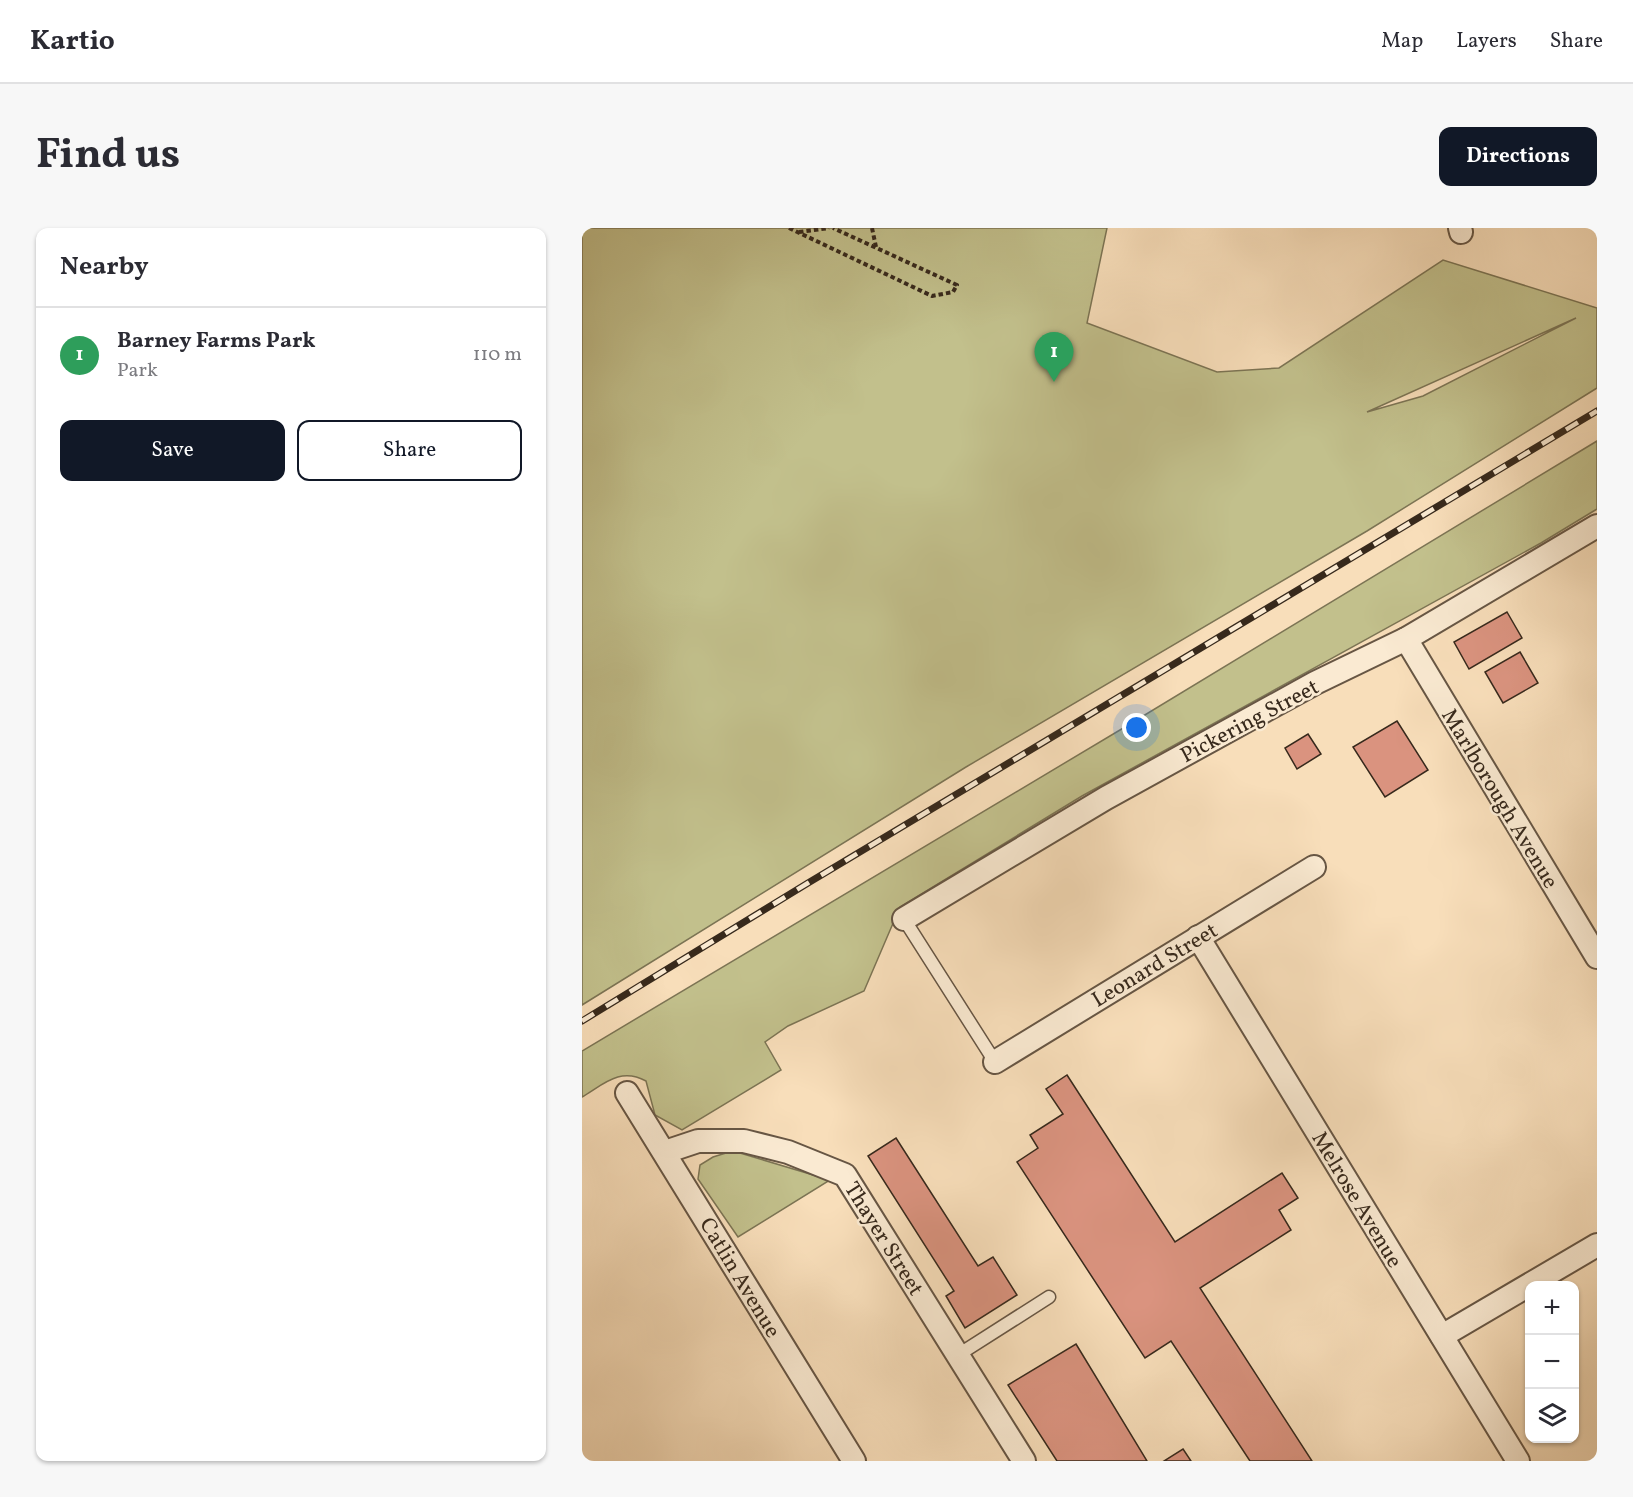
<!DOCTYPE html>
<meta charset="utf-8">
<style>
:root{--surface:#fff;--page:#f7f7f7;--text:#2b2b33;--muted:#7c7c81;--line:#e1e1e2;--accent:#111827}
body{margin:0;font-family:Vollkorn,serif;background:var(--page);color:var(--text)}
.controls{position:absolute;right:18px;bottom:18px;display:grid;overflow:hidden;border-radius:12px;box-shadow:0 2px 4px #0004}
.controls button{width:54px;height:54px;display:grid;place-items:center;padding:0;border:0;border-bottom:2px solid var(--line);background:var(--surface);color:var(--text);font:30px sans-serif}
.you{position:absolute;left:555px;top:500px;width:21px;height:21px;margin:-15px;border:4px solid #fff;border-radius:50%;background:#1a73e8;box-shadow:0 0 0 9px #1a73e833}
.badge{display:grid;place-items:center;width:39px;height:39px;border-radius:50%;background:var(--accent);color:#fff;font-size:20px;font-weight:700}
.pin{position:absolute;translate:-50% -50px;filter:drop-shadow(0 2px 3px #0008)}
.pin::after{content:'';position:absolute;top:32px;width:21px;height:18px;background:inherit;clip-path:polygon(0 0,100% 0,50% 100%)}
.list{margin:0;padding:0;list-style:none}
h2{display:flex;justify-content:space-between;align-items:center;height:78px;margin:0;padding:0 24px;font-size:26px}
h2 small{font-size:20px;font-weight:400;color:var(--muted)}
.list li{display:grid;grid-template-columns:39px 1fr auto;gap:18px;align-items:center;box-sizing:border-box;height:96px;padding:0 24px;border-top:2px solid var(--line)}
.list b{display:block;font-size:22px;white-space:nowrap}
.list p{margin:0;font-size:20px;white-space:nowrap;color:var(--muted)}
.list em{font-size:20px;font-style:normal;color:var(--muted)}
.actions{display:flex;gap:12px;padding:18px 24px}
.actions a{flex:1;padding:14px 0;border:2px solid var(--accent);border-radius:12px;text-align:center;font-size:21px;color:var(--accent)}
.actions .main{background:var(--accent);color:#fff}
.icon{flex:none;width:33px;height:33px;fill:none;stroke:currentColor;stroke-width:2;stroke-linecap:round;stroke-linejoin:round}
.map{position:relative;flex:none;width:1015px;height:1233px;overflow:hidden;border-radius:12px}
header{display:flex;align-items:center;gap:36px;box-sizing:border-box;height:84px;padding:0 30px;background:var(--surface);border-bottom:2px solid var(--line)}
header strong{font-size:28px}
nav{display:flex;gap:33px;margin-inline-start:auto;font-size:21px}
.intro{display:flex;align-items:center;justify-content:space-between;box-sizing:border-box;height:144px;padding:0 36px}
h1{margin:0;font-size:42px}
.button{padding:15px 27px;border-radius:12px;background:var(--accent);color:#fff;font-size:21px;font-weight:700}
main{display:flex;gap:36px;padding:0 36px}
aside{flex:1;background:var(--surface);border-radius:12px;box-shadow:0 2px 4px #0004}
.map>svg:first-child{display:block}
.green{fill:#c2c08c;stroke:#7c7454;stroke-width:1.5;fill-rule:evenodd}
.building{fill:#da937f;stroke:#37291c;stroke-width:1.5}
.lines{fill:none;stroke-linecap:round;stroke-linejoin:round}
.service-casing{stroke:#675644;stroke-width:15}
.minor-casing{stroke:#675644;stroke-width:26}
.path{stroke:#37291c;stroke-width:4;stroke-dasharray:4.5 3;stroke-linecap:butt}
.service{stroke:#faead2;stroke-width:12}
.minor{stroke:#faead2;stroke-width:22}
.rail-casing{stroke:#37291c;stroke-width:7}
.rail{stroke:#faead2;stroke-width:4.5;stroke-dasharray:14;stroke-linecap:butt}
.labels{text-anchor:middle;stroke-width:5;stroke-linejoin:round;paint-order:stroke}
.street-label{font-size:22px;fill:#37291c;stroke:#faead2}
</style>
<header>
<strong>Kartio</strong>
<nav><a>Map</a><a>Layers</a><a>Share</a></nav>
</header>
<div class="intro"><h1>Find us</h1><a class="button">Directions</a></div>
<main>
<aside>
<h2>Nearby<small></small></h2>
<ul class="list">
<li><span class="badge" style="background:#2e9e5b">1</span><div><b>Barney Farms Park</b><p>Park</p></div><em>110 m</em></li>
</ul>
<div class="actions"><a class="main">Save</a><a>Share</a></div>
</aside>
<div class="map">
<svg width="1015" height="1233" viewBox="0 0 1015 1233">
<rect width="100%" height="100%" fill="#f8deba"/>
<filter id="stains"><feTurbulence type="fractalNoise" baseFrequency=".00333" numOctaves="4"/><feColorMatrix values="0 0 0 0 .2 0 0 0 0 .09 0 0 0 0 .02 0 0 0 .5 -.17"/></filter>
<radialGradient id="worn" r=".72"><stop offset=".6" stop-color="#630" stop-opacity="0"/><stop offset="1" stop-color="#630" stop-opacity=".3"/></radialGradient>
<g class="green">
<path d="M0,0h525l-20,95 130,49 62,-4 164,-108 154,48v80l-230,143 -401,236 -384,238zM994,90l-153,78 -56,16z"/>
<path d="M1015,213v68l-56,34 -459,253 -182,111 -36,84 -76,35 -23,16 16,28 -99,60 -27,-15 -9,-34c-26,-14 -42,3 -64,16v-46l543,-324z"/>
<path d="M144,925h14l90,27 -92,57 -40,-58 2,-14 13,-8z"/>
</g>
<g class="building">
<path d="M925,384l15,26 -53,31 -15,-27z"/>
<path d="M938,424l18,31 -35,20 -18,-31z"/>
<path d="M815,493l31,49 -43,27 -32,-50z"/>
<path d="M726,506l13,20 -24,15 -12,-21z"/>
<path d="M485,847l108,167 107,-69 16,25 -19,12 12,20 -91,58 112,173h-62l-79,-120 -26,17 -128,-196 21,-14 -8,-13 33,-21 -17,-25z"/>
<path d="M314,910l82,128 15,-9 24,38 -52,33 -19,-32 8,-5 -86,-135z"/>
<path d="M494,1116l71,117h-90l-49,-76z"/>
<path d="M601,1221l8,12h-27z"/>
</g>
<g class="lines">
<g class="service-casing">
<g id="service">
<path d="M322,691l91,143"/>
<path d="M376,1127l91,-58"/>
</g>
</g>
<g class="minor-casing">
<g id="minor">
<path d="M878,0l1,4"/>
<path d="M824,411l191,318"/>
<path d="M322,691l202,-121 209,-115 91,-44 191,-113"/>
<path d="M616,709l320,524"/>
<path d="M413,834l319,-195"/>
<path d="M45,865l227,368"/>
<path d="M83,924l33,-11h46l44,11 57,23 179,286"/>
<path d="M860,1108l155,-91"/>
</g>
</g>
<g class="path">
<path d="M207,0l143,68 21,-4 4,-7 -124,-57"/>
<path d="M290,0l4,19"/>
<path d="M217,4l30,-4"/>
</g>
<use href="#service" class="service"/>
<use href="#minor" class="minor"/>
<g class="rail-casing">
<path id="rail" d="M0,793l226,-138 789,-472"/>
</g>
<use href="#rail" class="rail"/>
</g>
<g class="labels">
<g class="street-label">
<text transform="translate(667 492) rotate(-28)" y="8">Pickering Street</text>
<text transform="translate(919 570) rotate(59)" y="8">Marlborough Avenue</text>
<text transform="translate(572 736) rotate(-31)" y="8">Leonard Street</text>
<text transform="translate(776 971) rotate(59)" y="8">Melrose Avenue</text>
<text transform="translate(303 1010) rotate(58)" y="8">Thayer Street</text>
<text transform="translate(159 1049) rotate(59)" y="8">Catlin Avenue</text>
</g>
</g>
<rect width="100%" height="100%" filter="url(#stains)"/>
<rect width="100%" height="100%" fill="url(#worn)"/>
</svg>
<div class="controls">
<button>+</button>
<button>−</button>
<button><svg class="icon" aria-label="layers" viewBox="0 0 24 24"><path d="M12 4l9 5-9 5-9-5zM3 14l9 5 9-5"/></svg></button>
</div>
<div class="you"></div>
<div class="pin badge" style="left:472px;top:154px;background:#2e9e5b">1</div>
</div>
</main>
